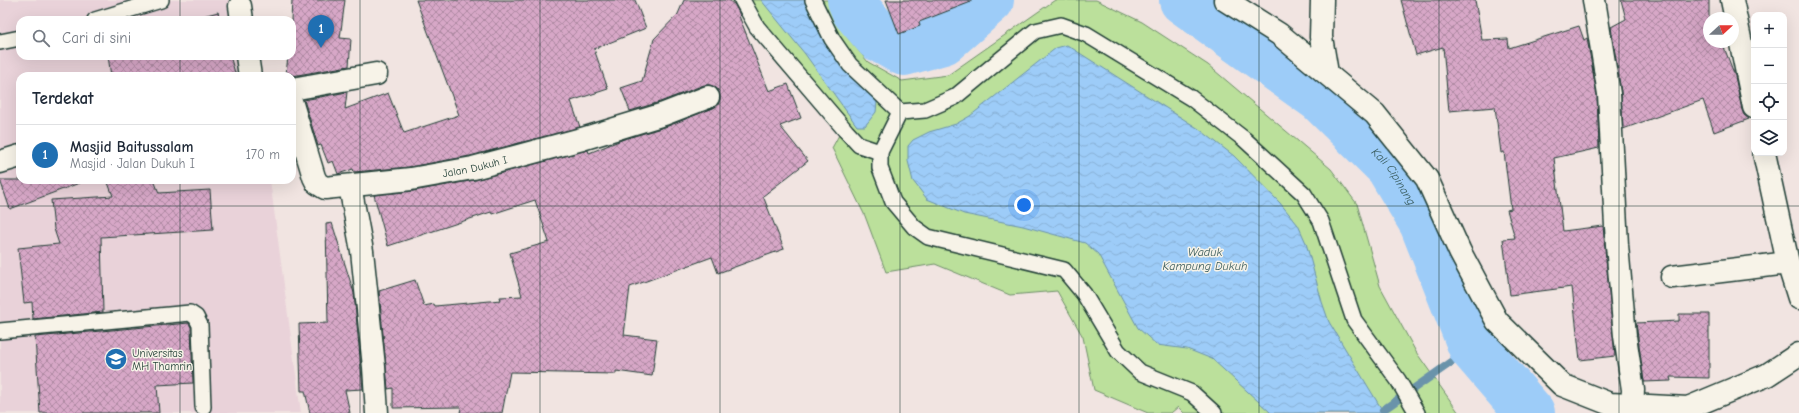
<!DOCTYPE html>
<html lang="id">
<meta charset="utf-8">
<style>
:root{--surface:#fff;--page:#f2f2f3;--text:#1f2937;--muted:#747a83;--line:#e0e1e3;--accent:#1f6fb2}
body{margin:0;font-family:"Comic Neue",sans-serif;background:var(--page);color:var(--text)}
.controls{position:absolute;right:12px;top:12px;display:grid;overflow:hidden;border-radius:8px;box-shadow:0 4px 16px #0002}
.controls button{width:36px;height:36px;display:grid;place-items:center;padding:0;border:0;border-bottom:1px solid var(--line);background:var(--surface);color:var(--text);font:20px sans-serif}
.compass{position:absolute;left:1703px;top:12px;width:36px;height:36px;border-radius:50%;background:var(--surface);box-shadow:0 4px 16px #0002;rotate:69deg}
.you{position:absolute;left:1024px;top:205px;width:14px;height:14px;margin:-10px;border:3px solid #fff;border-radius:50%;background:#1a73e8;box-shadow:0 0 0 6px #1a73e833}
.badge{display:grid;place-items:center;width:26px;height:26px;border-radius:50%;background:var(--accent);color:#fff;font-size:13px;font-weight:700}
.pin{position:absolute;translate:-50% -33px;filter:drop-shadow(0 1px 2px #0008)}
.pin::after{content:'';position:absolute;top:21px;width:14px;height:12px;background:inherit;clip-path:polygon(0 0,100% 0,50% 100%)}
.list{margin:0;padding:0;list-style:none}
h2{display:flex;justify-content:space-between;align-items:center;height:52px;margin:0;padding:0 16px;font-size:17px}
h2 small{font-size:13px;font-weight:400;color:var(--muted)}
.list li{display:grid;grid-template-columns:26px 1fr auto;gap:12px;align-items:center;box-sizing:border-box;height:60px;padding:0 16px;border-top:1px solid var(--line)}
.list b{display:block;font-size:15px;white-space:nowrap}
.list p{margin:0;font-size:13px;white-space:nowrap;color:var(--muted)}
.list em{font-size:13px;font-style:normal;color:var(--muted)}
.icon{flex:none;width:22px;height:22px;fill:none;stroke:currentColor;stroke-width:2;stroke-linecap:round;stroke-linejoin:round}
.map{position:relative;flex:none;width:1799px;height:413px;overflow:hidden}
.search{position:absolute;background:var(--surface);box-shadow:0 4px 16px #0002;left:16px;top:16px;width:280px;height:44px;display:flex;align-items:center;gap:10px;box-sizing:border-box;padding:0 14px;border-radius:12px;color:var(--muted);font-size:15px}
.panel{position:absolute;background:var(--surface);box-shadow:0 4px 16px #0002;left:16px;top:72px;width:280px;height:112px;border-radius:12px}
.map>svg:first-child{display:block}
.built{fill:#e9d2d9}
.park{fill:#bbe09b;stroke:#6d8e68}
.water{fill:url(#water-waves);stroke:#6b93aa}
.lines{fill:none;stroke-linecap:round;stroke-linejoin:round}
.stream{stroke:#6b93aa;stroke-width:8}
.river{stroke:#9dccf8;stroke-width:50}
.building{fill:url(#building-cross-hatch);stroke:#1f3d34}
.service-casing{stroke:#1f3d34;stroke-width:18}
.minor-casing{stroke:#1f3d34;stroke-width:25}
.service{stroke:#f7f3e8;stroke-width:15}
.minor{stroke:#f7f3e8;stroke-width:22}
.grid{fill:none;stroke:#1f3d34;stroke-width:1;stroke-opacity:0.55}
.labels{text-anchor:middle;stroke-width:3;stroke-linejoin:round;paint-order:stroke}
.street-label{font-size:11px;fill:#1f3d34;stroke:#f7f3e8}
.poi-label{font-size:11px;fill:#1f3d34;stroke:#f7f3e8;text-anchor:start}
.water-label{font-size:12px;font-style:italic;fill:#385a5b;stroke:#f7f3e8}
</style>
<div class="map">
<svg width="1799" height="413" viewBox="0 0 1799 413">
<defs>
<pattern id="water-waves" width="16" height="10" patternUnits="userSpaceOnUse"><rect width="16" height="10" fill="#9dccf8"/><path d="M0 5q4-4 8 0t8 0" fill="none" stroke="#87b0d5"/></pattern>
<pattern id="building-cross-hatch" width="8" height="8" patternUnits="userSpaceOnUse"><rect width="8" height="8" fill="#d7a7c7"/><path d="M0 0l8 8M0 8l8-8" fill="none" stroke="#ae89a2"/></pattern>
</defs>
<rect width="100%" height="100%" fill="#f1e4e1"/>
<filter id="ink" filterUnits="userSpaceOnUse"><feTurbulence type="fractalNoise" baseFrequency=".025" numOctaves="2"/><feDisplacementMap in="SourceGraphic" scale="8" xChannelSelector="R" yChannelSelector="G"/><feConvolveMatrix kernelMatrix="1 2 1 2 8 2 1 2 1" color-interpolation-filters="sRGB"/></filter>
<g filter="url(#ink)">
<path class="built" d="M0,0h246l2,20h-228v36h233l3,20h-236v104h250l31,233h-301z"/>
<path class="park" d="M732,0h100l15,37 21,25 34,19 46,-6 107,-75h41l46,22 66,43 123,104 26,35 23,82 36,66 43,61h-275l-6,-6 -7,6h-23l-54,-23 -11,-53 -26,-46 -47,4 -75,-31 -49,8 -21,-56 -33,-68 7,-13 -63,-73z"/>
<g class="water">
<path d="M761,0h45l71,102 -1,10 -11,14h-8l-52,-72z"/>
<path d="M1067,45l132,84 35,27 46,47 18,22 8,18 16,59 7,20 55,91h-113l-59,-54 -25,-10 -30,-4 -19,-17 -40,-74 -13,-11 -62,-17 -59,-12 -37,-15 -14,-18 -5,-20v-15l5,-6 16,-8 27,-8 14,-8 86,-68z"/>
</g>
<g class="lines">
<path class="stream" d="M1383,410l90,-63"/>
<g class="river">
<path d="M852,0l4,10 23,27 25,14 39,-11 46,-40"/>
<path id="s1" d="M1184,0l137,98 69,68 34,57 49,124 57,66"/>
</g>
</g>
<g class="building">
<path d="M292,0h53l-5,38 11,1 -2,27 -57,10v-2h-6l2,-18h4v-36h-1z"/>
<path d="M416,0h219l11,28 -52,21 14,40 -37,12 9,26 -110,29 -61,11 -55,5 -1,-3 -15,5 -5,-13 -5,2 -7,-18 -3,1 -14,-46 43,-8 -2,17 43,-16 16,40 55,-18z"/>
<path d="M684,0h45l6,5 5,10 -1,1 30,75 19,-7 13,34 -21,8 28,35 -45,35 21,53 -66,24 -6,-16 -82,30 -6,48 33,4 -5,37 -36,-5v3l-106,-2 -8,41h-42l1,-6 -68,1v-20l-5,1 -9,-98 36,-11 9,26 10,-2 1,2 66,-6 -1,-3 22,-1 -12,-43 39,-11 -14,-42 -43,14 -1,-2 -103,34 -14,-51 39,-4 62,-11 113,-30 1,3 35,-14 44,-13 45,-18 5,-3 2,-6 -1,-7 -3,-4 -6,-3h-6l-44,17 -30,9 -9,-23 21,-7 12,-42 24,-25z"/>
<path d="M886,0h85v2l-52,20 1,4 -21,8z"/>
<path d="M1401,0h74l7,40 26,-1 1,9 70,-22 5,14 3,-2 10,57 2,53 -45,10 9,73 40,-5 12,130 -35,4 -8,-73 -62,8 -7,-56 12,-1 -8,-28 4,-1 -7,-57 -3,1 -6,-46 -46,4 -6,-64 -27,8z"/>
<path d="M1621,0h88v42h13l13,34 7,34 2,5 5,4 -35,13 -11,-32 -80,29 -2,-37 -10,-65 15,-8z"/>
<path d="M218,12l2,8h-32z"/>
<path d="M108,56h122l6,20h-125z"/>
<path d="M0,180h82v2l-72,27z"/>
<path d="M107,180h47l5,13 51,-3 3,40 -112,7 2,75 -70,7 -1,-17 -8,1 -6,-55 41,-4 -5,-15 -3,-29 62,-4z"/>
<path d="M332,223l22,70 9,96 -18,1 5,23h-40l-5,-22h-4l-2,-67 29,-1 -2,-99z"/>
<path d="M1679,314h30v64l-39,-1 1,4 -27,1 -8,-59 43,-2z"/>
<path d="M189,323l2,4 2,56 -36,2 2,28h-119l-5,-76z"/>
</g>
<g class="lines">
<g class="service-casing">
<g id="service">
<path d="M742,0l15,27 89,104 13,14 21,7"/>
<path d="M813,0l19,39 18,26 50,47"/>
<path d="M95,20l66,-20"/>
<path d="M0,42l20,-4"/>
<path d="M0,331l190,-18 6,4 4,8 3,82"/>
<path d="M1214,413l-22,-20 -52,-21 -22,-21 -34,-57 -20,-24 -136,-33 -14,-10 -21,-25 -13,-34v-16l20,-40 25,-2 30,-13 80,-66 26,-6 25,9 105,64 53,41 60,55 17,27 33,99 44,60 19,33"/>
</g>
</g>
<g class="minor-casing">
<g id="minor">
<path d="M1225,0l54,34 96,80 52,65 33,73 37,69 65,64 48,19 78,4 79,-33 32,-21"/>
<path d="M1322,0l-1,37 6,36"/>
<path d="M1594,0l15,94 8,151 8,91 8,54 -1,16"/>
<path d="M1732,0l22,107"/>
<path d="M240,6l2,14"/>
<path d="M247,56l3,20"/>
<path d="M292,89l84,-15"/>
<path id="s2" d="M292,104l22,73 3,6 8,5 86,-9 62,-11 109,-29 82,-25 44,-17"/>
<path d="M1764,153l24,110 11,35"/>
<path d="M0,162l20,-6"/>
<path d="M350,186l12,65 12,116 3,46"/>
<path d="M1672,277l116,-14"/>
</g>
</g>
<use href="#service" class="service"/>
<use href="#minor" class="minor"/>
</g>
</g>
<path class="grid" d="M180,0v20M360,0v413M540,0v413M720,0v413M900,0v413M1079,0v413M1259,0v413M1439,0v413M1619,0v413M180,56v20M180,180v233M0,206h1799"/>
<defs>
<g id="university-disc" transform="scale(1.15)"><circle r="9.5" fill="#1f6fb2" stroke="#f7f3e8"/><path d="M0-5L7-2L0 1L-7-2ZM-4 1L0 2.5L4 1V4Q0 6-4 4Z" fill="#fff"/></g>
</defs>
<g fill-rule="evenodd">
<use href="#university-disc" x="116" y="359"/>
</g>
<g class="labels">
<g class="street-label">
<text dy="4" stroke="none"><textPath href="#s2" startOffset="244">Jalan Dukuh I</textPath></text>
</g>
<g class="poi-label">
<text x="132" y="357">Universitas<tspan x="132" dy="13">MH Thamrin</tspan></text>
</g>
<g class="water-label">
<text dy="4" stroke="none"><textPath href="#s1" startOffset="276">Kali Cipinang</textPath></text>
<text x="1205" y="256">Waduk<tspan x="1205" dy="14">Kampung Dukuh</tspan></text>
</g>
</g>
</svg>
<div class="controls">
<button>+</button>
<button>−</button>
<button><svg class="icon" aria-label="locate" viewBox="0 0 24 24"><circle cx="12" cy="12" r="6"/><path d="M12 2v4M12 18v4M2 12h4M18 12h4"/></svg></button>
<button><svg class="icon" aria-label="layers" viewBox="0 0 24 24"><path d="M12 4l9 5-9 5-9-5zM3 14l9 5 9-5"/></svg></button>
</div>
<svg class="compass" viewBox="-18 -18 36 36"><path d="M0-13l5 13h-10z" fill="#e53935"/><path d="M0 13l5-13h-10z" fill="#747a83"/></svg>
<div class="you"></div>
<div class="pin badge" style="left:321px;top:48px">1</div>
<div class="search"><svg class="icon" aria-label="search" viewBox="0 0 24 24"><circle cx="10" cy="10" r="6"/><path d="M15 15l6 6"/></svg>Cari di sini</div>
<section class="panel">
<h2>Terdekat<small></small></h2>
<ul class="list">
<li><span class="badge">1</span><div><b>Masjid Baitussalam</b><p>Masjid · Jalan Dukuh I</p></div><em>170 m</em></li>
</ul>
</section>
</div>
